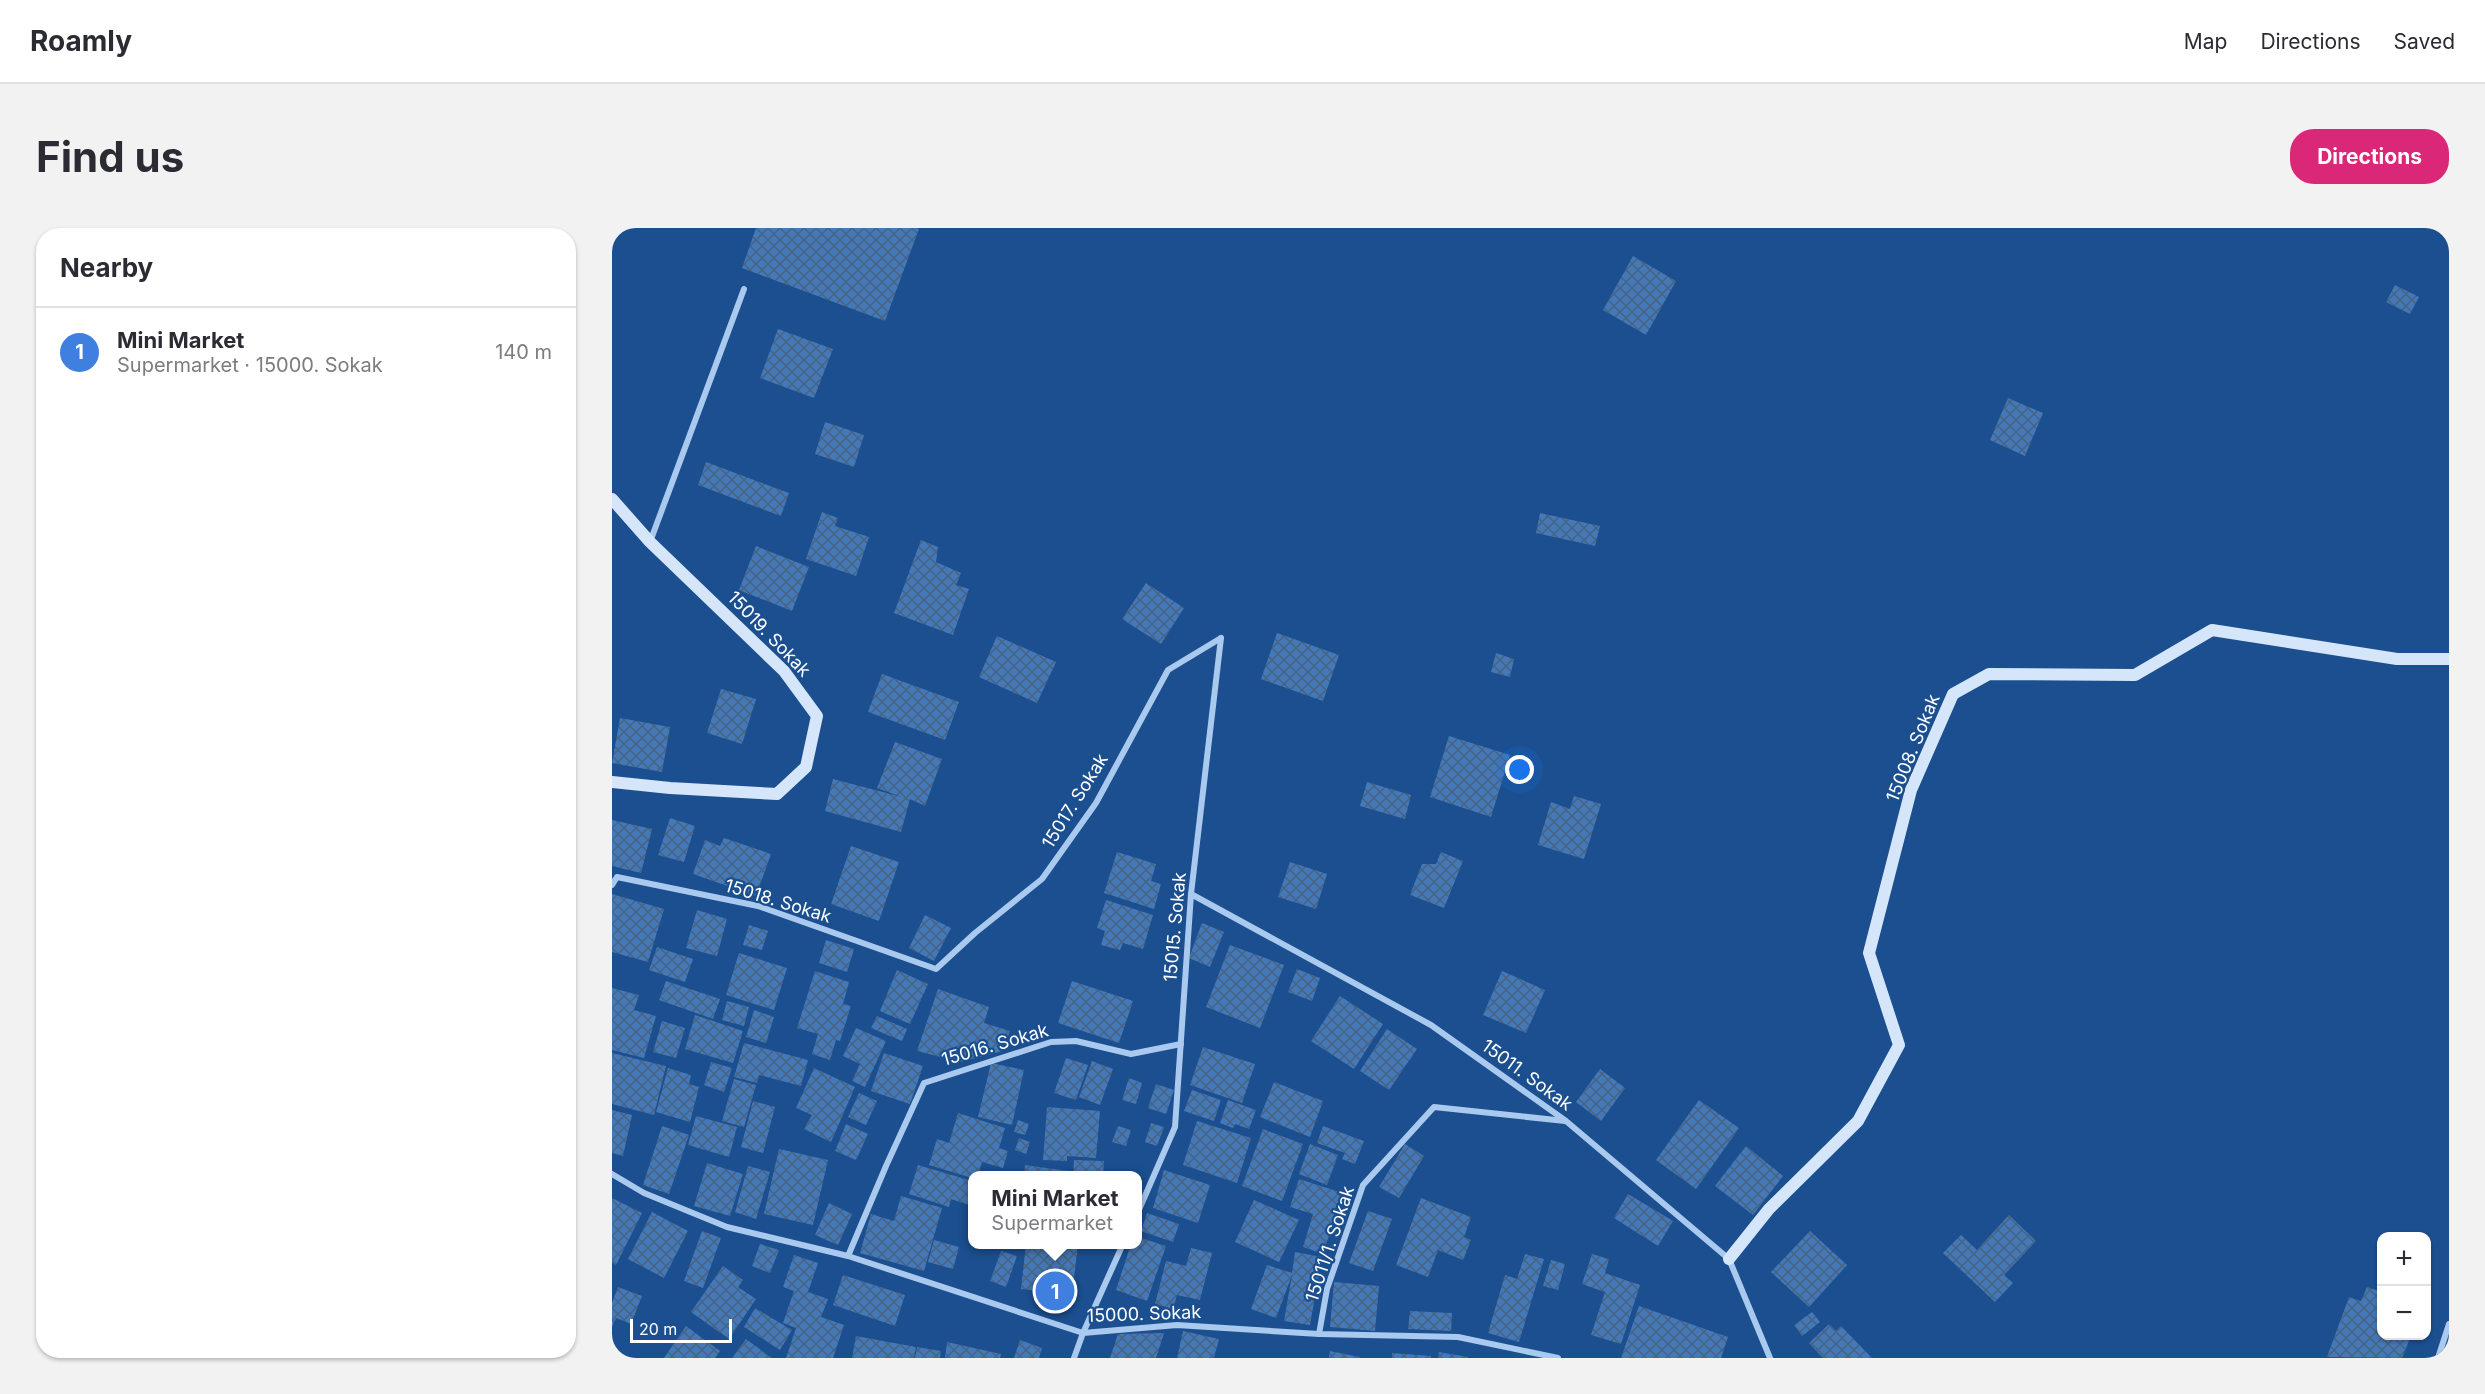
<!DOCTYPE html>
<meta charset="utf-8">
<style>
:root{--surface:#fff;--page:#f2f2f3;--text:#2b2b33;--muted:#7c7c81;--line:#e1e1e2;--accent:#db2777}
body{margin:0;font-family:Inter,sans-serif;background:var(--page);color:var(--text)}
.controls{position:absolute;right:18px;bottom:18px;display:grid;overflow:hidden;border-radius:12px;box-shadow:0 2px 4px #0004}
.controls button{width:54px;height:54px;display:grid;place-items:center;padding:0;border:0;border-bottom:2px solid var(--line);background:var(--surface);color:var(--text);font:30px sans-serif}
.scale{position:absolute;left:18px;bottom:15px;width:102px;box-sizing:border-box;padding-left:6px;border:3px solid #fff;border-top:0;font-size:16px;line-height:21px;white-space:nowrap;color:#fff;-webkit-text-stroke:4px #1b4f8f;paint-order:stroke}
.you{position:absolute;left:908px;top:542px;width:21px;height:21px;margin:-15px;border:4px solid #fff;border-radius:50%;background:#1a73e8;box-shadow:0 0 0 9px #1a73e833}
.badge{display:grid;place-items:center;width:39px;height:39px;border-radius:50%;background:var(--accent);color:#fff;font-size:20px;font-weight:700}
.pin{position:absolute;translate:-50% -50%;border:3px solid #fff;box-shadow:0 2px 6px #0006}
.popup{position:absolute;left:356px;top:943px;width:174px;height:78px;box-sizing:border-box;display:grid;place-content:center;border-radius:12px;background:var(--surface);filter:drop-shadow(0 2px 4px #0005);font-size:20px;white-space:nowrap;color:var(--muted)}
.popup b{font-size:22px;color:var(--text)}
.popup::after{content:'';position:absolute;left:50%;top:100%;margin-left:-12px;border:12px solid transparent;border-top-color:var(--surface)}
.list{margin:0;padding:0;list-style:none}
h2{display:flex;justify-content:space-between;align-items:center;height:78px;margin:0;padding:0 24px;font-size:26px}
h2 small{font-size:20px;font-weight:400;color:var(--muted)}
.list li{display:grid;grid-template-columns:39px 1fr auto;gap:18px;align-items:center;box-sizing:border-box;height:90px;padding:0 24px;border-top:2px solid var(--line)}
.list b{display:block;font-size:22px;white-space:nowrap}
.list p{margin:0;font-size:20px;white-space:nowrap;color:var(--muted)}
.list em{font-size:20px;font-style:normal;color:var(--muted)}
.map{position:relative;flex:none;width:1837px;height:1130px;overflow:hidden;border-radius:24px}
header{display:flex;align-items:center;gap:36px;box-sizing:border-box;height:84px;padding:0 30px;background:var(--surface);border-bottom:2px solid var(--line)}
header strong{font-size:28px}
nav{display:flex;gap:33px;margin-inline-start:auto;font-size:21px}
.intro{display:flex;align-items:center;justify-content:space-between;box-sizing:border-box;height:144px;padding:0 36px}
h1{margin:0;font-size:42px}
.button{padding:15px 27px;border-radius:24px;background:var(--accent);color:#fff;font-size:21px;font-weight:700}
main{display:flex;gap:36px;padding:0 36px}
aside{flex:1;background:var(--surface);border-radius:24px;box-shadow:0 2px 4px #0004}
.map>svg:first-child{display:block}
.building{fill:url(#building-cross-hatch)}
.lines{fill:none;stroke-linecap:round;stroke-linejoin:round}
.street{stroke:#a9c9ee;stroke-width:6}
.secondary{stroke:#d6e6fa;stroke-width:12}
.labels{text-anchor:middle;stroke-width:4.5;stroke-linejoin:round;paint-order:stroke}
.street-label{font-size:18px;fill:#fff;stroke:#1b4f8f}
</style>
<header>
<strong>Roamly</strong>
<nav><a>Map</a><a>Directions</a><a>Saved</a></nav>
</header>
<div class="intro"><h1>Find us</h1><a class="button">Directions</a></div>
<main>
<aside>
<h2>Nearby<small></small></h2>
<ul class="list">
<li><span class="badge" style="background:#3f7fe0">1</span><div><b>Mini Market</b><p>Supermarket · 15000. Sokak</p></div><em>140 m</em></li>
</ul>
</aside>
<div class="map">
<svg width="1837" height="1130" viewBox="0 0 1837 1130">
<defs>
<pattern id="building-cross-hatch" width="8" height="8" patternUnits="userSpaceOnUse" patternTransform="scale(1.5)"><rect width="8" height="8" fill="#4478b7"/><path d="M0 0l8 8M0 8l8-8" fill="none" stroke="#486282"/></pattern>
</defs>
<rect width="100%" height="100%" fill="#1b4f8f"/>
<g class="building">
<path d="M144,0h160l3,1 -34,92 -143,-53z"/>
<path d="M1021,28l43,25 -30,54 -43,-25z"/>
<path d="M1783,57l24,12 -9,17 -24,-12z"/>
<path d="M166,101l55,20 -19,49 -54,-20z"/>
<path d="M1396,170l35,15 -18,43 -35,-16z"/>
<path d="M213,194l39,13 -10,32 -39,-13z"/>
<path d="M94,234l83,31 -8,23 -83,-31z"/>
<path d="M210,284l16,6 -3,8 34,11 -13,39 -50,-17z"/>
<path d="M928,285l60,13 -5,20 -59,-13z"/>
<path d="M309,312l17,7 -2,15 25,11 -5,12 13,4 -16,46 -59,-22z"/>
<path d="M144,318l53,21 -17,44 -53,-21z"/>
<path d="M534,355l38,25 -23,36 -39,-25z"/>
<path d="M665,405l62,22 -16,46 -62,-22z"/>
<path d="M385,408l59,26 -19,41 -58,-26z"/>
<path d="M884,425l18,6 -4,18 -19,-5z"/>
<path d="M270,446l77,28 -14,38 -77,-28z"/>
<path d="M109,461l35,10 -14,45 -35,-11z"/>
<path d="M8,490l50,9 -8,45 -50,-9z"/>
<path d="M837,508l61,19 -19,62 -61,-20z"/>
<path d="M283,514l47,17 -17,47 -15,-7 -9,33 -76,-21 8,-32 69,18 -25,-9z"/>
<path d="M755,554l44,13 -6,24 -45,-13z"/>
<path d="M962,568l27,8 -17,55 -46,-14 13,-43 19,7z"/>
<path d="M58,590l25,8 -11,36 -26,-7z"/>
<path d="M0,592l40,9 -11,44 -29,-7z"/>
<path d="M112,610l47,16 -15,42 -63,-22 12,-34 15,6z"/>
<path d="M239,618l48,16 -20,59 -48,-17z"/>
<path d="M505,624l39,12 -5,17 10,3 -7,25 -50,-16z"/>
<path d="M829,624l22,9 -19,47 -34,-13 12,-31h14z"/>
<path d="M678,634l37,12 -11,35 -38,-12z"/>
<path d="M0,666l52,15 -16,53 -36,-10z"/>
<path d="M494,672l47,15 -10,34 -20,-6 -3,7 -19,-5 4,-14 -8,-3z"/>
<path d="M85,682l30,9 -10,37 -31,-8z"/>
<path d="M313,687l26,13 -17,33 -25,-13z"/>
<path d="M590,695l22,9 -14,35 -21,-9z"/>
<path d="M137,697l19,6 -6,19 -19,-5z"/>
<path d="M214,712l28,9 -7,23 -28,-9z"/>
<path d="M618,717l54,20 -24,63 -54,-21z"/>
<path d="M45,719l36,12 -8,23 -36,-12z"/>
<path d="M127,725l48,15 -13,42 -48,-15z"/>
<path d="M685,741l23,9 -8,23 -24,-9z"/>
<path d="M285,742l31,14 -18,40 -30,-13z"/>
<path d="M203,743l34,11 -6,22 8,2 -11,35 -4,-1 -6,20 -18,-6 6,-20 -21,-6z"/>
<path d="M890,743l43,19 -19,43 -43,-18z"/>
<path d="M54,753l54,18 -7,20 -54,-19z"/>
<path d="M460,753l61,20 -14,42 -61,-20z"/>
<path d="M0,760l27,7 -5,15 22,6 -12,42 -32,-8z"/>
<path d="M326,761l51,18 -5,16 26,8 -7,20 -43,11 -43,-11z"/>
<path d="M728,768l43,28 -29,45 -43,-28z"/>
<path d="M115,773l22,6 -5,19 -22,-6z"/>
<path d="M142,782l20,7 -8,26 -20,-6z"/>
<path d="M83,787l48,16 -10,32 -48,-14z"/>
<path d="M265,788l30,13 -5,12 -31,-13z"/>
<path d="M50,793l23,7 -9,30 -23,-6z"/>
<path d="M244,800l30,13 -21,46 -13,-6 8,-17 -17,-8z"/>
<path d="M775,801l30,20 -28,41 -29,-19z"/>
<path d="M132,815l64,17 -7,26 -42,-11 -2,8 -23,-6z"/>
<path d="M591,819l52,17 -13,39 -52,-18z"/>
<path d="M0,825l54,13 -12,49 -42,-11z"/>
<path d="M272,825l39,13 -13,38 -39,-13z"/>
<path d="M454,830l22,7 -12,35 -22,-7z"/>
<path d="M480,833l21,8 -13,36 -21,-8z"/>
<path d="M99,834l21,6 -8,24 -20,-7z"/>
<path d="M379,835l33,7 -12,55 -34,-8z"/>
<path d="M56,840l23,7 -2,9 10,3 -9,35 -34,-10z"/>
<path d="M202,840l41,19 -24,55 -27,-13 8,-14 -16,-7z"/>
<path d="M988,841l25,19 -24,33 -25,-19z"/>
<path d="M517,850l13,5 -6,21 -14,-4z"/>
<path d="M122,851l22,6 -12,42 -22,-6z"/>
<path d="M662,854l49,19 -13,36 -50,-20z"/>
<path d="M544,856l18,6 -8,24 -18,-6z"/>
<path d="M580,862l29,10 -7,21 -30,-10z"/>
<path d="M247,865l18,8 -11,24 -18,-8z"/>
<path d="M616,872l28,10 -7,19 -14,-5 -2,4 -13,-5z"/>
<path d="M1087,872l40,28 -43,61 -40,-29z"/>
<path d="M141,873l22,6 -12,46 -22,-6z"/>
<path d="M435,879l53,4 -4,47 -29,-2v5l-24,-1z"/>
<path d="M0,882l20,5 -9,41 -11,-3z"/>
<path d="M346,885l47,15 -6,20 9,3 -5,17 -21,-6 -4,14h-6v2l-43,-13 8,-26 12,4z"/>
<path d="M84,888l41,11 -8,30 -41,-12z"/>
<path d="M406,892l11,4 -4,11 -11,-3z"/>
<path d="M585,893l54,17 -14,45 -54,-18z"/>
<path d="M539,895l13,4 -7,19 -12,-4z"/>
<path d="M234,896l22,10 -12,26 -21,-9z"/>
<path d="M50,898l27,9 -20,59 -26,-9z"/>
<path d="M506,898l13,4 -5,16 -14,-4z"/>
<path d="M711,898l41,15 -9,23 -13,-5 3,-6 -28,-10z"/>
<path d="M651,901l40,15 -21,57 -40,-15z"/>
<path d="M407,910l11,4 -4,12 -11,-4z"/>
<path d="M698,916l28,11 -11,30 -28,-11z"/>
<path d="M793,916l19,12 -25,42 -20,-11z"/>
<path d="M1134,918l37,30 -30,39 -38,-29z"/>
<path d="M167,921l49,11 -15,65 -49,-11z"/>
<path d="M462,932l30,1 -1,15h-30z"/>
<path d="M95,935l36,11 -13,42 -36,-10z"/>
<path d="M306,937l54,16v25l-21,-7 -2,8 -40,-13z"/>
<path d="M413,937l44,6 -1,5h-44z"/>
<path d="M136,938l22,6 -14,47 -21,-7z"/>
<path d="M552,942l46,15 -12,38 -45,-15z"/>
<path d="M687,951l44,14 -20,61 -20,-7 10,-33 -23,-7z"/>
<path d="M1016,966l45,27 -15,25 -44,-28z"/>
<path d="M289,968l41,12 -18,63 -64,-18 11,-39 23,7z"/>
<path d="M0,970l30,15 -26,52 -4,-3z"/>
<path d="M809,970l50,19 -7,20 7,3 -8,20 -25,-10 -10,27 -32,-12z"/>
<path d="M642,972l45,20 -20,42 -44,-20z"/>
<path d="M217,975l23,11 -14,31 -23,-10z"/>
<path d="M756,983l24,8 -19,52 -24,-8z"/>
<path d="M40,984l36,19 -24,47 -36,-19z"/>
<path d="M535,985l32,11 -6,18 -32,-11z"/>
<path d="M1397,987l27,26 -32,34 9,8 -18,19 -52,-49 18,-18 16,15z"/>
<path d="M90,1003l19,7 -18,50 -19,-7z"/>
<path d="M1198,1003l37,34 -38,42 -38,-35z"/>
<path d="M526,1009l28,9 -19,55 -31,-11 15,-46h7z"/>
<path d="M322,1012l25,7 -6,22 -25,-7z"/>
<path d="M148,1016l19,6 -9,23 -18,-7z"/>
<path d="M414,1016h52l-6,50 -51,-5z"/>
<path d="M579,1020l21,5 -12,47 -23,-5 -4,14 -18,-5 11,-43 20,5z"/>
<path d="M389,1023l16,5 -11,31 -16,-6z"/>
<path d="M683,1024l27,5 -12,68 -26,-4 8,-46 -16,43 -25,-9 16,-44 25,8z"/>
<path d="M913,1026l19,5 -25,83 -31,-9 17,-58 12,4z"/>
<path d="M980,1026l17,5 -4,14 35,12 -19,59 -30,-9 14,-43 -23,-8z"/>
<path d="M182,1027l24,8 -10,29 20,7 -7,18 23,8 -11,33h-47l10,-30 -13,-5 11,-32 -11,-4z"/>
<path d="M939,1032l14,4 -7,26 -15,-4z"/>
<path d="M111,1038l20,14 -5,7 18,12 -27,40 -38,-27z"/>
<path d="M231,1047l62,20 -10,31 -62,-21z"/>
<path d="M722,1054l45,4 -4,45 -45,-4z"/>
<path d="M6,1059l24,9 -11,28 -15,-6 -4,9v-24z"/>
<path d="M1755,1059l15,5v44h29l-9,22 -75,-1 22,-60 12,4z"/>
<path d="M1027,1078l89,31 -7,21h-100z"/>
<path d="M143,1080l37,22 -12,20 -36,-23z"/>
<path d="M798,1083l42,2 -1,18 -43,-2z"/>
<path d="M1200,1084l8,10 -18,14 -8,-11z"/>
<path d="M1217,1096l7,7 5,-5 31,32h-49l-14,-15z"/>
<path d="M74,1098l34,25 -5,7h-51z"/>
<path d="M571,1103l36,8 -5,19h-37z"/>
<path d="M552,1105l-8,25h-46l8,-24z"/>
<path d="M244,1108l60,11 -2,11h-62z"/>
<path d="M134,1111l26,19h-40z"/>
<path d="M408,1112l22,8 -3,10h-25z"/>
<path d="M335,1114l54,12 -1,4h-55z"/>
<path d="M305,1119l24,4 -1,7h-25z"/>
<path d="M718,1123l30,6 -1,1h-30z"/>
<path d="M827,1124l29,5v1h-30z"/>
<path d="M780,1125l39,3v2h-39z"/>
</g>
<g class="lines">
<g class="street">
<path d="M38,314l94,-253"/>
<path d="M0,657l5,-8 141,29 178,63 39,-36 67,-54 54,-76 72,-133 53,-32"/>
<path d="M579,666l240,131 135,96 163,138 41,99"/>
<path d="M0,946l32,19 83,34 121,29 235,77 94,-8 142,9 139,3 100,21"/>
<path d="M526,984l37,-85 16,-233 30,-256"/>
<path d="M236,1028l38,-90 38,-83 127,-41 25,-1 55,13 50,-10"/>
<path d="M707,1106l8,-45 36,-104 71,-78 131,14"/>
<path d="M462,1130l9,-25 40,-89"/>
<path d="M1826,1130l11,-34"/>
</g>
<g class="secondary">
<path d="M0,271l38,43 134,129 33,45 -11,51 -29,27 -107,-6 -58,-6"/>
<path d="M1117,1031l40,-50 89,-88 41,-76 -30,-92 42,-163 42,-96 36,-20 146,1 77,-45 185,29h52"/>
</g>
</g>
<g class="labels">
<g class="street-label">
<text transform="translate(157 406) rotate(46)" y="6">15019. Sokak</text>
<text transform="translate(1301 520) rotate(-68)" y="6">15008. Sokak</text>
<text transform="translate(463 573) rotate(-58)" y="6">15017. Sokak</text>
<text transform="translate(166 673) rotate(17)" y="6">15018. Sokak</text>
<text transform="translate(563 699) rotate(-85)" y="6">15015. Sokak</text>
<text transform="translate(383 817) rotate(-16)" y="6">15016. Sokak</text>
<text transform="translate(915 847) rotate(36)" y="6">15011. Sokak</text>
<text transform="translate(718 1016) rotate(-72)" y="6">15011/1. Sokak</text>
<text transform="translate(532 1086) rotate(-2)" y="6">15000. Sokak</text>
</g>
</g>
</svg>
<div class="controls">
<button>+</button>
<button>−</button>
</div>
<div class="scale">20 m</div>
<div class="you"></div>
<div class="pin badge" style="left:443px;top:1063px;background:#3f7fe0">1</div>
<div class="popup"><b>Mini Market</b>Supermarket</div>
</div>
</main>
